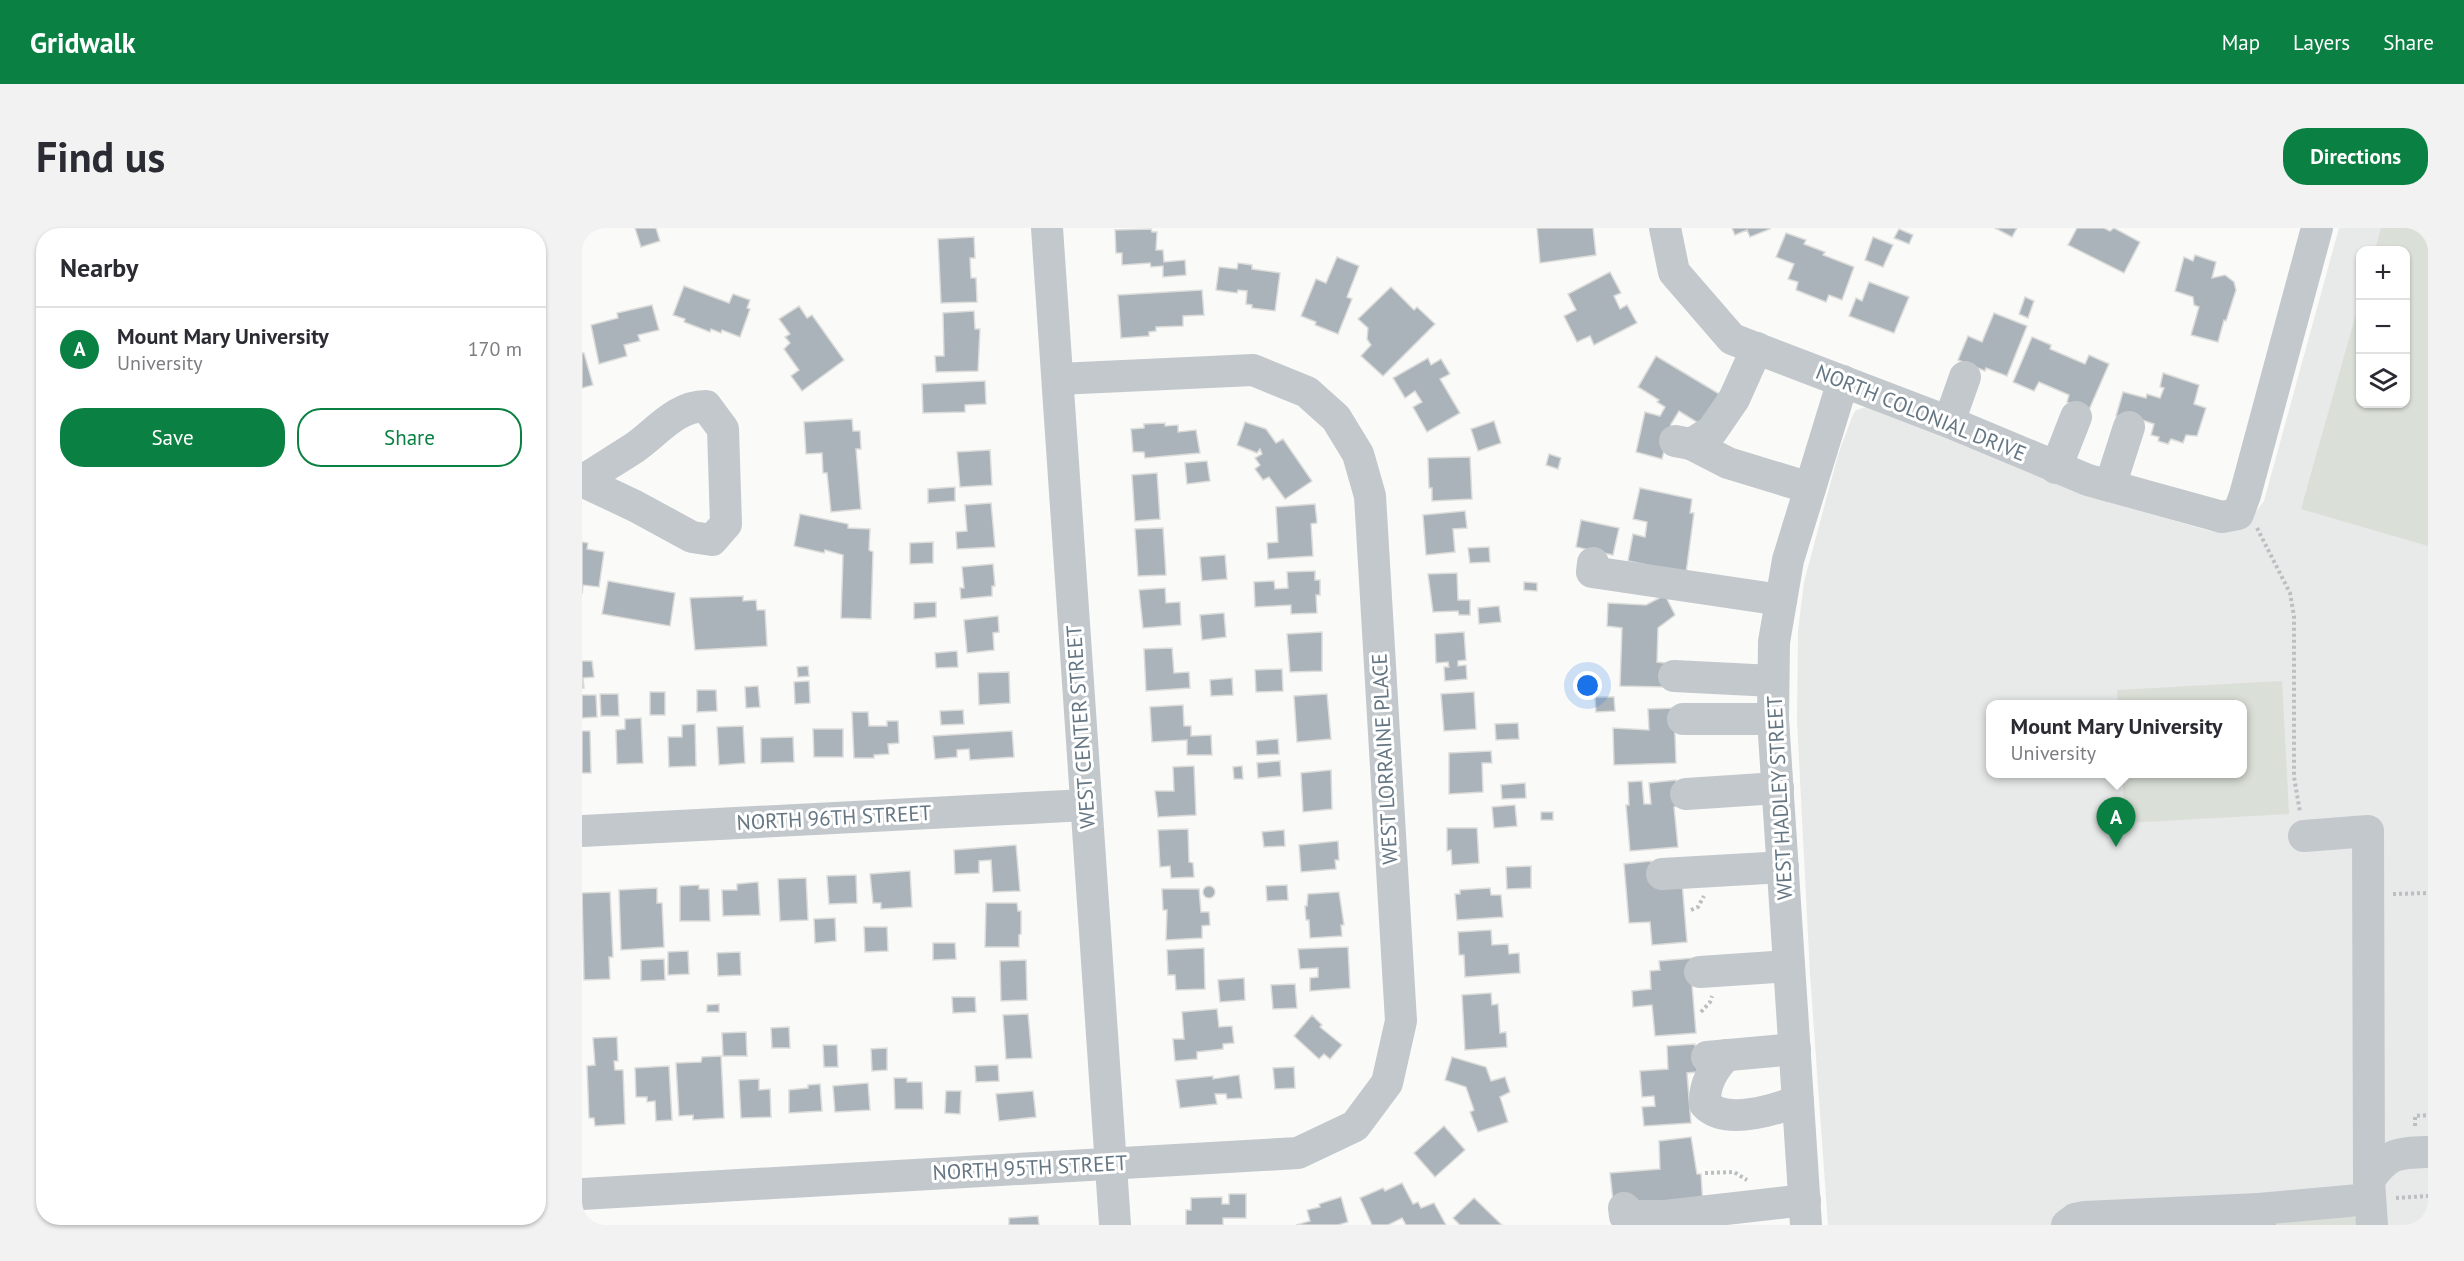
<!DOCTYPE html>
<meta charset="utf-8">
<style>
:root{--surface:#fff;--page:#f2f2f3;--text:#2b2b33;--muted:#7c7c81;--line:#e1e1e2;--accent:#0b8043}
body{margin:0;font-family:"PT Sans",sans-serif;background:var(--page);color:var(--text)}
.controls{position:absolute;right:18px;top:18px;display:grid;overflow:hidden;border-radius:12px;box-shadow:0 2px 4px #0004}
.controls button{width:54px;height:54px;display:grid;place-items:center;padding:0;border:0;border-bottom:2px solid var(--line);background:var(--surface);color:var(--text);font:30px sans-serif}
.you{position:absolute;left:1006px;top:458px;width:21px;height:21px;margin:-15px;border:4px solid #fff;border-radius:50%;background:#1a73e8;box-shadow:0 0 0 9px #1a73e833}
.badge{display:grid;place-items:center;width:39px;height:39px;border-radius:50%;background:var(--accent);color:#fff;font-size:20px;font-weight:700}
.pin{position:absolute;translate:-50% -50px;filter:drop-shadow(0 2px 3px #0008)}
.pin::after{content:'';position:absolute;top:32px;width:21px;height:18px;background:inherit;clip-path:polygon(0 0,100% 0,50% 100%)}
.popup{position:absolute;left:1404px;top:472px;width:261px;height:78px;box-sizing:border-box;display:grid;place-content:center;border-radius:12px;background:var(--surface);filter:drop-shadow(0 2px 4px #0005);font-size:20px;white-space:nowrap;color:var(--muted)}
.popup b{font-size:22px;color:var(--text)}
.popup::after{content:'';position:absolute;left:50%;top:100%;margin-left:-12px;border:12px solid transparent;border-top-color:var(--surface)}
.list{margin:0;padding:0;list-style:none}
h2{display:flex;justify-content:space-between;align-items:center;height:78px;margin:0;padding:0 24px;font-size:26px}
h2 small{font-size:20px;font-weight:400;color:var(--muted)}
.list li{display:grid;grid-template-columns:39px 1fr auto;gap:18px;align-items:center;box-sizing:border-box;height:84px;padding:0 24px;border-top:2px solid var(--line)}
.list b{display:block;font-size:22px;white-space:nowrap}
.list p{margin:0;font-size:20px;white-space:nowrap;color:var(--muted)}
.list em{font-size:20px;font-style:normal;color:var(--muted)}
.actions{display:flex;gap:12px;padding:18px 24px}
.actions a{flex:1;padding:14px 0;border:2px solid var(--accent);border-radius:24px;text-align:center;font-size:21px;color:var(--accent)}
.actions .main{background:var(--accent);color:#fff}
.icon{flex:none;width:33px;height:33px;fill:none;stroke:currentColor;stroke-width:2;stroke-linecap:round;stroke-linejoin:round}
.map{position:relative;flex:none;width:1846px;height:997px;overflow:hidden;border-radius:24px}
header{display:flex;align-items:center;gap:36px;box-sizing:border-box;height:84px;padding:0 30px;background:var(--accent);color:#fff}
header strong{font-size:28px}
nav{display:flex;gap:33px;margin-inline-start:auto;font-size:21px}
.intro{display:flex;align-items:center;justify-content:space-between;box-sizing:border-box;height:144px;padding:0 36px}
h1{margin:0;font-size:42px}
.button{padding:15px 27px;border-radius:24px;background:var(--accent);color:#fff;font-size:21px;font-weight:700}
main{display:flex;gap:36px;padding:0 36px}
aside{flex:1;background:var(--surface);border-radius:24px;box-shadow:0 2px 4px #0004}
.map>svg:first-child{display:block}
.built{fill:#e8e9e9;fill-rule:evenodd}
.green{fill:#dadfd7}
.building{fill:#aab3b9;stroke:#dcdcda;stroke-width:1.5}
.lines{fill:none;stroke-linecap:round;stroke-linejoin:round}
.path{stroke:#bbbfc2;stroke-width:4;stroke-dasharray:3 3;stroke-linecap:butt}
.minor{stroke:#c3c8cc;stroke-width:32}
.labels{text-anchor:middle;stroke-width:6;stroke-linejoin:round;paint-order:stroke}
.street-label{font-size:21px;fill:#657683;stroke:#fff}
</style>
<header>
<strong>Gridwalk</strong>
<nav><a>Map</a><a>Layers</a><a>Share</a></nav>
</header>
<div class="intro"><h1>Find us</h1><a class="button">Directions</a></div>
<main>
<aside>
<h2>Nearby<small></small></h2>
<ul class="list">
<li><span class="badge">A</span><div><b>Mount Mary University</b><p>University</p></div><em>170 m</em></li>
</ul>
<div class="actions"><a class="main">Save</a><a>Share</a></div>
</aside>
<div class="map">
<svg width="1846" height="997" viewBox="0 0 1846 997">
<rect width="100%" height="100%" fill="#fafaf8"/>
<path class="built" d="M1757,0h89v997h-600l-18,-251 -13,-253 1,-90 6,-49 34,-127 14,-38 4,-7 14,-4 238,96 102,29 15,1 19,-4 20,-27zM1778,22h46v154h-46zM1408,476h252v70h-252z"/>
<g class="green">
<path d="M1799,0h47v318l-127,-37 59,-209v104h46v-154h-31z"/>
<path d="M1700,453l7,133 -164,9 -3,-49h120v-70h-124l-1,-14z"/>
<path d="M1769,988l11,5 1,4h-93l2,-4z"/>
</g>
<g class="building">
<path d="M53,0h21l4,13 -19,6z"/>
<path d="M955,0h56l3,27 -56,8z"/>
<path d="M1150,0h37l1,1 -20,8 -3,-7 -12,5z"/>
<path d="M1413,0h22l-5,9z"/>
<path d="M1495,0h27l6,3 4,-3 26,14 -16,31 -56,-28z"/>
<path d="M569,1l1,3h5l-1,18h7l1,12 21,-2 1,15 -23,2v-11l-12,1 -1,-4 -28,2v-12h-6l-1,-23z"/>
<path d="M1317,1l14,6 -4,9 -15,-6z"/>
<path d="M1204,5l20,7 -2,4 21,8 -2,3 31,12 -12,33 -13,-5 -3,7 -30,-12 2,-8 -10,-3 6,-15 -18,-7z"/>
<path d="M392,9l1,21h-5l1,20h5l1,24 -36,1 -3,-64z"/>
<path d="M1291,9l20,8 -10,22 -18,-7z"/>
<path d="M1613,27l21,7 -4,16 13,-3 9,7 2,8 -10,31 -2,-1 -6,22 -27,-7 8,-28 -5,-2 -1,-8 -18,-6 9,-34 9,4z"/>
<path d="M755,29l22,9 -12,31 5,2 -14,35 -23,-9 1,-3 -15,-6 15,-37 10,4z"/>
<path d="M656,35l14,2v4l28,4 -5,38 -23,-3v-3l-6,-1 1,-13 -9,-1 -1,3 -21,-3 3,-23 18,2z"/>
<path d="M1028,44l11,21 -7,3 6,13 7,-4 10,18 -43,22 -4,-9 -13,6 -13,-26 12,-6 -8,-16z"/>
<path d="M1287,54l40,15 -15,36 -45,-17 7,-18 6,3z"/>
<path d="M102,58l45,17 4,-9 17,6 -3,8 3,1 -10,28 -18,-7 -1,3 -10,-4 -1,3 -26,-10 1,-3 -12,-4z"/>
<path d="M809,59l23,23 3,-3 18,17 -52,52 -22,-20 10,-11 -4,-6 1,-11 -10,-9z"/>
<path d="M620,62l2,25 -21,1v10l-27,1v4l-7,1v4l-28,2 -3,-43z"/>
<path d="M1443,69l9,4 -6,17 -9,-4z"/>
<path d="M70,77l7,25 -21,5 2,6 -16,4 3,11 -28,8 -8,-39 27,-7 -1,-5z"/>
<path d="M217,78l8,12 5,-3 32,45 -42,31 -11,-15 8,-6 -15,-21 6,-6 -5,-6 5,-3 -11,-15z"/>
<path d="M392,83l1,18h5l-2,42 -42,1 -1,-16h9l-1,-43z"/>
<path d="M1412,85l33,13 -20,50 -21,-8 -1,3 -27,-11 10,-24 14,6z"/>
<path d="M1450,109l19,8 -1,4 35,15 4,-9 20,9 -21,48 -21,-10 2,-7 -30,-13 -5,9 -21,-9z"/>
<path d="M0,125h2l9,32 -11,3z"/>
<path d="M1074,128l65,39 -18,31 -24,-15 -8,13 -9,35 -26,-7 9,-40 15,4 5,-9 -8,-5 2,-2 -21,-13z"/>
<path d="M846,130l3,7 10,-6 9,15 -10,5 20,34 -33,19 -14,-25 9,-5 -7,-11 -10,7 -12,-20z"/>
<path d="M1581,145l36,12 -5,19 12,4 -9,28 -11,-1 -3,8 -12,-4 -3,5 -10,-3 1,-4 -8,-2 3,-11 -12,-4 -2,4 -24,-8 7,-24 23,6 1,-4 13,4 4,-10 -4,-1z"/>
<path d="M403,153l1,23 -21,1v7l-42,1 -1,-29z"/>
<path d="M270,191l1,12h7l1,18h-5l5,60 -30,3 -4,-39h-4l-1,-20 -16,1 -2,-32z"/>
<path d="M912,193l7,22 -23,8 -7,-22z"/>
<path d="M663,194l21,7 10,14 7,-4 29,42 -27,18 -16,-22 -6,3 -8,-11 5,-4 -5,-7 7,-4 -2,-5 -3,4 -20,-8z"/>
<path d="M583,195v3l13,-1v7l18,-2 4,23 -55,5 -1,-6h-11l-2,-23 13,-1v-4z"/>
<path d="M408,222l2,35 -32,2 -3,-35z"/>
<path d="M967,226l12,4 -3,11 -12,-4z"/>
<path d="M888,229l2,42 -40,2v-13h-3l-1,-30z"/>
<path d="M625,233l3,20 -23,3 -2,-21z"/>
<path d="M575,245l3,46 -25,2 -3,-46z"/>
<path d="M373,259v14l-27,2v-14z"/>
<path d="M1058,260l52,11 -2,14h4l-8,60 -58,-12 5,-27 12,3 2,-15 -14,-3z"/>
<path d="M409,275l4,44 -38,2 -1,-17 11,-1 -2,-26z"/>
<path d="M733,276l2,19 -6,1 2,32 -45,3 -1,-16 11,-1 -2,-35z"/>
<path d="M883,283l2,17 -14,1 2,23 -29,3 -3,-40z"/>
<path d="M218,286l48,10v4l22,1 -1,21 4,2 -2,67 -30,-1 2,-63 -18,-5 -1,3 -30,-7z"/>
<path d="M999,292l38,8 -6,27 -37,-8z"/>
<path d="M581,300l3,47 -28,1 -3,-47z"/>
<path d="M0,314l6,1 -1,6 17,3 -5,35 -16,-2 -1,9z"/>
<path d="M351,314v21l-23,1v-21z"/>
<path d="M907,319l1,15 -20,1 -2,-15z"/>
<path d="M643,327l2,24 -25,2 -2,-24z"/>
<path d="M411,336l2,22h-3v10l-31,3 -1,-11h4l-2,-21z"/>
<path d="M733,343v9h5v15h-4l1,18 -26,1v-9l-36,2 -1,-25 20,-1 1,8 13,-1 -1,-16z"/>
<path d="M875,345l1,27h12v15h-11l-1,-4 -25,1 -5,-38z"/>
<path d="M26,353l67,12 -5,33 -68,-12z"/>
<path d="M942,354l13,1v8l-13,-1z"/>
<path d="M583,360l1,15 14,-1 1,23 -38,3 -4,-38z"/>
<path d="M1083,367l10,20 -17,13 -1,34 8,1v24l-45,-1 2,-58 -15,-2 1,-23 38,2z"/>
<path d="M161,368v5l13,-1 1,10h8l2,36 -72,4 -5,-52z"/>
<path d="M354,374v15l-22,2v-16z"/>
<path d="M917,378l2,16 -22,2 -1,-16z"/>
<path d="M642,385l2,24 -24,3 -2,-25z"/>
<path d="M416,388l1,16 -6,1 1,17 -27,3 -3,-33z"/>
<path d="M740,404v39l-32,1 -3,-38z"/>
<path d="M882,404l2,28 -8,1v5l8,-1 1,14 -22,2 -1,-14h5l-1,-5 -12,1 -1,-29z"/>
<path d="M590,420l2,25 15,-1 1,16 -44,3 -2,-42z"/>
<path d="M375,423l1,16 -22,1 -1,-15z"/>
<path d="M0,433h10l2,16 -11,1 1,10h-2z"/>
<path d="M226,438l1,10 -11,1 -1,-10z"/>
<path d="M700,441l1,22 -27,1 -1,-22z"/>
<path d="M427,444l1,31 -31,2 -1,-32z"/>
<path d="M650,450l1,17 -22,1 -1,-16z"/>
<path d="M227,453l1,22 -15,1 -1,-22z"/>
<path d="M176,458l2,21 -14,1 -1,-21z"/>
<path d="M115,462h19l1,21 -20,1z"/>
<rect x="68" y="464" width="15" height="23"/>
<path d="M892,464l2,37 -32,2 -3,-37z"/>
<path d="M18,466h18l1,22h-18z"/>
<path d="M745,466l4,45 -34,3 -3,-46z"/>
<path d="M0,467h14l1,22 -15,1z"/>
<path d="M1013,469h19l1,14 -19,1z"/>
<path d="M601,477l1,21h7v10l20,-1 1,20h-25v-15l-35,2 -2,-35z"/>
<path d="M1092,480l2,55 -62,2 -1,-37 36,2 -1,-21z"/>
<path d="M381,482l1,14 -23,1 -1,-14z"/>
<path d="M270,484h16l1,14h18v-5h11l1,22 -11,1 1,10 -15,1v3h-20z"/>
<path d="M59,490l2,45 -26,1 -1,-34 9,-1v-10z"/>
<path d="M936,495l1,16 -23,1 -1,-16z"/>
<path d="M113,496l1,42 -27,1 -1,-30h14v-12z"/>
<path d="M161,498l2,37 -26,2 -2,-38z"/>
<path d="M231,501h30v28h-29z"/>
<path d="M0,503h8l1,42h-9z"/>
<path d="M430,503l2,26 -44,3 -1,-11 -12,1v7l-22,2 -2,-23z"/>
<path d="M211,509l1,25 -33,1v-25z"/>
<path d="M696,511l1,15 -22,1 -1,-14z"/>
<path d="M909,523l1,12h-10l1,29 -34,2v-41z"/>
<path d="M698,533l1,15 -23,2 -1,-15z"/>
<path d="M612,538l2,49 -38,2 -3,-26h19l-1,-24z"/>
<path d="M660,538l1,13h-9l-1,-12z"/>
<path d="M749,542l1,39 -29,3 -2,-39z"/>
<path d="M1094,552l2,26 -4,1 4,40 -48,4 -4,-46h3l-1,-23 14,-1 2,23h7l-2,-21z"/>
<path d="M943,555l1,15 -24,1 -1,-14z"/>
<path d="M933,577l2,21 -23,2 -2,-21z"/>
<rect x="959" y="584" width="12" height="8"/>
<path d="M865,600h30l2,35 -27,2 -1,-15 -4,1z"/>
<path d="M606,601l1,33 4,1 1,14 -23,1 -1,-12 -10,1 -2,-37z"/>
<path d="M702,602l1,16 -21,1 -2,-15z"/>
<path d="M756,613l1,19h-4l1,9 -35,3 -2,-27z"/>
<path d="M434,617l4,46 -27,1 -2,-32 -12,1v12l-24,1 -1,-24z"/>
<path d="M1069,633l1,23 30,-2 5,60 -35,3 -2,-23 -21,1 -5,-59z"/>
<path d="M949,638v22l-24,1 -1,-22z"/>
<path d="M328,643l2,36 -31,2v-6h-8l-3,-29z"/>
<path d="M274,647l1,28 -28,1 -2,-28z"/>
<path d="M224,650l2,42 -28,1 -2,-42z"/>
<path d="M176,654l2,33 -37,1 -1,-26h15v-6z"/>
<path d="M117,657v4h10l1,32h-30v-35z"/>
<path d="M705,657l1,15 -21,1 -1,-15z"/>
<circle cx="627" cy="664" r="6"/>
<path d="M75,660v15h5l2,44 -43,3 -2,-60z"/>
<path d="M908,660l1,7h10l2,22 -46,3 -2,-26h5v-4z"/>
<path d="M580,661h37l2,23h8l1,13 -8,1v12l-36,2 1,-30h-4z"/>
<path d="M28,664l3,65h-4l1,22 -26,1 -2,-87z"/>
<path d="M757,664l5,33h-3l1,11 -32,2 -1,-18h-3l-1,-14h2l1,-12z"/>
<path d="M404,675h31l1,8h3v23l-2,1v12h-34z"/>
<path d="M253,690l1,23 -21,2 -1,-24z"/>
<path d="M282,699h23l1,24 -23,1z"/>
<path d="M909,702l1,15 16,-1 1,10 10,-1 1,20 -55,4 -1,-22h-5l-1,-23z"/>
<path d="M351,715h22l1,16 -23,1z"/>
<path d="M766,719l2,41 -40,3v-13l8,-1v-9l-18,1 -2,-20z"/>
<path d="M622,720l1,41 -29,1 -1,-15h-7l-1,-25z"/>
<path d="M106,723l1,23 -21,1v-23z"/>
<path d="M158,724l1,23 -23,1 -1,-23z"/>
<path d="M1112,730l3,27h-5l4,48 -41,3 -3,-31 -19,2 -1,-16 19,-2 -1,-18 10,-1 -1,-9z"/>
<path d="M82,731l1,21 -24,1v-21z"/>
<path d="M444,732l1,40 -26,1 -1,-40z"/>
<path d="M662,750l1,22 -25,2 -2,-22z"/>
<path d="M713,756l2,24 -24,1 -2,-24z"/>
<path d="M909,765l1,12 6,-1 2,29 6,-1 1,15 -42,3 -3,-55z"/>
<path d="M370,769h23l1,15 -23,1z"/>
<path d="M137,776v8h-12v-7z"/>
<path d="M635,781l2,18 13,-1 2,17 -11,1v5l-26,3v7l-22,2 -2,-22h11l-2,-27z"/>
<path d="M446,786l4,44 -26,1 -3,-44z"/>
<path d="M730,787l10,10 -2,2 22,18 -12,14 -6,-5 -5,5 -25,-23z"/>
<path d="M207,799l1,21h-18l-1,-20z"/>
<path d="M164,804l1,24h-24l-1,-23z"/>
<path d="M35,809l1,24h-4l1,9h8l2,54 -30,2 -1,-8h-5l-2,-52 8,-1 -2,-27z"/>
<path d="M1113,816l2,28 -10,1 4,50 -47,3 -2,-19 13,-1 -1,-10 -12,1 -2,-26 28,-2 -1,-23z"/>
<path d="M241,817h14l1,22h-14z"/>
<path d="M305,820v22l-15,1 -1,-22z"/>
<path d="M139,828l3,62 -31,2v-5l-14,1 -3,-53 25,-1 1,-5z"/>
<path d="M870,829l34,10 5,14 14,-4 5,15 -10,5 8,25 -30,10 -8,-20 4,-2 -8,-23 -21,-7z"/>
<path d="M416,837l1,16 -23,1 -1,-16z"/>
<path d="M87,838l3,54 -16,1 -1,-20 -8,1v-5h-11l-1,-29z"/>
<path d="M712,839l1,21 -20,1 -2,-21z"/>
<path d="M657,847l3,23 -15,1 -1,-5h-11l2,10 -37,4 -4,-28 37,-4v3z"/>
<path d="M312,850h13v4h15l1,27h-28z"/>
<path d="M177,851v11l11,-1 1,28 -30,1 -2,-38z"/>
<path d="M286,855l2,27 -35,2 -2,-26z"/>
<path d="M238,856l2,27 -33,2v-23l19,-2v-3z"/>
<path d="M364,863h15l-1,23 -15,-1z"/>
<path d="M451,863l3,26 -37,4 -3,-27z"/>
<path d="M862,898l21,24 -30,27 -21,-24z"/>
<path d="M1109,909l6,37h4l2,32 -65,5 -1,-12 -24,2 -3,-28 50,-4 -1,-28z"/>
<path d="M820,955l11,21 5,-2 3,6 13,-5 12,22h-40l-4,-7 -14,7h-16l-12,-27 23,-10 2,3z"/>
<path d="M647,966h17v24h-23v7h-37v-15h5v-12l31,-1v7h7z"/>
<path d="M759,969l7,25 -10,3h-42l14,-4 -3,-11 13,-3 -1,-3z"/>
<path d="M892,970l28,27h-42l-7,-7z"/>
<path d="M456,988l1,9h-30v-7z"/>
</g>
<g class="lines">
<g class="path">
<path d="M1675,300l33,65 4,23v161l6,35"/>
<path d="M1811,666l35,-1"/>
<path d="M1109,682l7,-3 6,-11"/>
<path d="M1119,784l9,-10 2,-6"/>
<path d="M1833,898v-10l13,-1"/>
<path d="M1123,945l29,-1 13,8"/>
<path d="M1814,970l32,-2"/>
</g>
<g class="minor">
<path d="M465,0l68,997"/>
<path d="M1083,0l9,44 58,67 217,83 139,58 134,37 16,-3 7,-19 72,-267"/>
<path d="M1367,194l16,-45"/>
<path d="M1093,213l16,3 21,-13 22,-32 23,-51"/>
<path d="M1109,216l37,19 82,25"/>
<path d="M1474,240l20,-51"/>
<path d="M0,253c17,-11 35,-22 52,-33 23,-16 42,-42 72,-42l17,23 3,95 -14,16 -20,-3 -57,-31 -53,-25"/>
<path d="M1528,258l19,-59"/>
<path d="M1011,335l-1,9 189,28"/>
<path d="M1092,448l99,5"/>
<path d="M1101,491h90"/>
<path d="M1104,566l92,-6"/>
<path d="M0,603l504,-26"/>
<path d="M1722,608l64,-5 1,349 3,45"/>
<path d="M1080,646l121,-7"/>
<path d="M1118,744l89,-6"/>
<path d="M1145,827c-14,13 -23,30 -22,49 20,22 69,6 93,-3"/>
<path d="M1125,829l88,-8"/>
<path d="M1787,952c19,-27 27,-27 59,-28"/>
<path d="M0,966l716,-41 57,-27 32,-43 14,-62 -31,-525 -12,-42 -22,-36 -29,-26 -54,-22 -195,9"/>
<path d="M1042,980l1,8h40l140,-16"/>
<path d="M1224,997l-33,-506 1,-77 14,-82 55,-179"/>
<path d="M1485,997l8,-6 10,-2 174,-8"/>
<path d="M1678,997l-1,-16 111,-10"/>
</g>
</g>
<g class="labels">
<g class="street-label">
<text transform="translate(1339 185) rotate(22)" y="7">NORTH COLONIAL DRIVE</text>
<text transform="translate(499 499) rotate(-94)" y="7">WEST CENTER STREET</text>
<text transform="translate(803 531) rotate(-93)" y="7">WEST LORRAINE PLACE</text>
<text transform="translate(1198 570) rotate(-93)" y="7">WEST HADLEY STREET</text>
<text transform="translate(252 590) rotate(-3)" y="7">NORTH 96TH STREET</text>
<text transform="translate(448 940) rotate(-3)" y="7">NORTH 95TH STREET</text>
</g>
</g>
</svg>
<div class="controls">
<button>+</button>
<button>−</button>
<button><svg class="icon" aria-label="layers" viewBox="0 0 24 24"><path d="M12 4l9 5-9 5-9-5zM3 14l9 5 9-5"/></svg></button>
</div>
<div class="you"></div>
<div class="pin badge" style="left:1534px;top:619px">A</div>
<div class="popup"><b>Mount Mary University</b>University</div>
</div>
</main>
